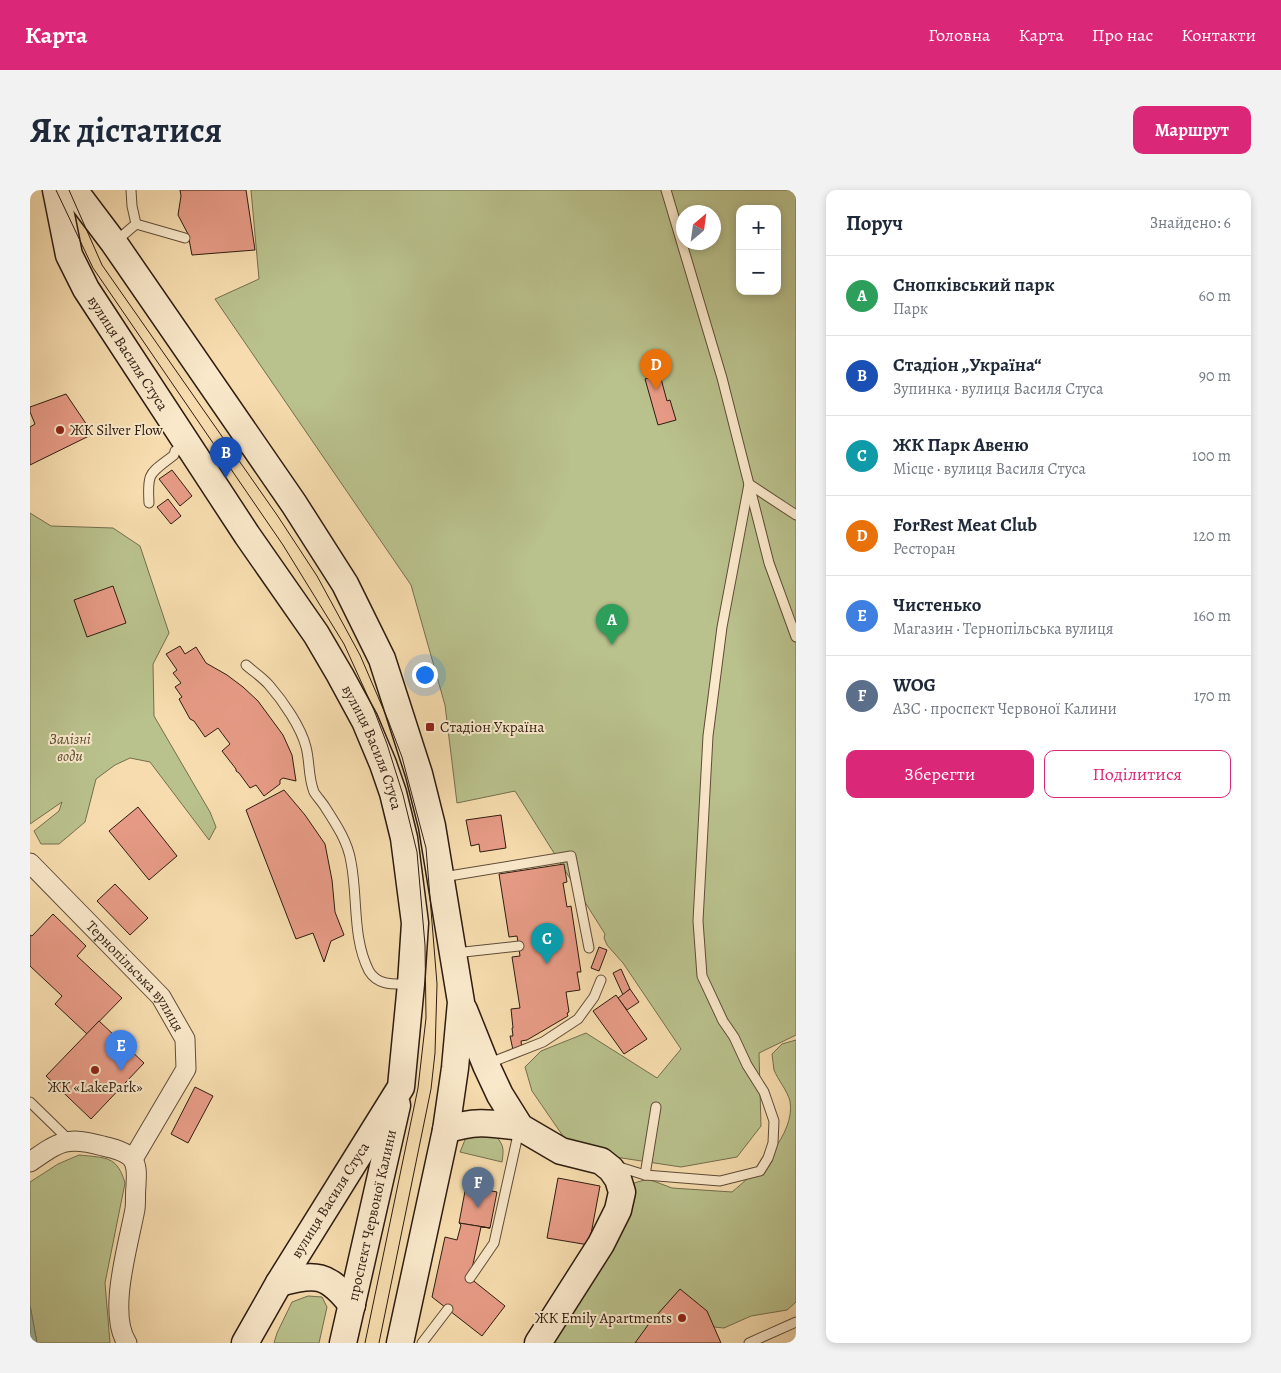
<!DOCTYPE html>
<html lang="uk">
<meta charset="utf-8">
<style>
:root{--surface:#fff;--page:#f2f2f3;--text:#1f2937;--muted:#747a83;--line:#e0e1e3;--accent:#db2777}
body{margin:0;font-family:Alegreya,serif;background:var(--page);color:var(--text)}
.controls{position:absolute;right:15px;top:15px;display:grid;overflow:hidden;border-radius:10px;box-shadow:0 2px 8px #0003}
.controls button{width:45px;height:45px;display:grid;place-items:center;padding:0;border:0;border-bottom:1px solid var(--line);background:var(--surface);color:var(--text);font:25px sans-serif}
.compass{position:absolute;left:646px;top:15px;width:45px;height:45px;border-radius:50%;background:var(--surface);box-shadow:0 2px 8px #0003;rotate:29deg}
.you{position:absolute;left:394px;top:484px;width:18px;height:18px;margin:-12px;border:4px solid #fff;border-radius:50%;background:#1a73e8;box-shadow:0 0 0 8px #1a73e833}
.badge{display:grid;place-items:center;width:32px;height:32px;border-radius:50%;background:var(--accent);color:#fff;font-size:16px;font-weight:700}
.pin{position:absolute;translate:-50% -41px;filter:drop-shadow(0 1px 2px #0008)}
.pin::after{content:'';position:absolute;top:26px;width:18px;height:15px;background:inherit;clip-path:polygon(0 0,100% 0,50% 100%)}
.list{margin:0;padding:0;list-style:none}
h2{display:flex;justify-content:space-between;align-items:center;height:65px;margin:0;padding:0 20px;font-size:21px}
h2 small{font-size:16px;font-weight:400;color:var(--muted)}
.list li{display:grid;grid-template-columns:32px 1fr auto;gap:15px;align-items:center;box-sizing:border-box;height:80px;padding:0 20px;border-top:1px solid var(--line)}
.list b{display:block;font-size:19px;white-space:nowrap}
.list p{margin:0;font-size:16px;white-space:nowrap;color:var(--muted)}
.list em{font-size:16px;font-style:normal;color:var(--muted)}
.actions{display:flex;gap:10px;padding:15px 20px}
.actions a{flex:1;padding:11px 0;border:1px solid var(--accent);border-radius:10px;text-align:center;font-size:18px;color:var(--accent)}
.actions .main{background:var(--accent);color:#fff}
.map{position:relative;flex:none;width:766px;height:1153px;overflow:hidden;border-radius:10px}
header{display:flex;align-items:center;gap:30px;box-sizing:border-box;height:70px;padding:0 25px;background:var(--accent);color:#fff}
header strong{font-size:24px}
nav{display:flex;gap:28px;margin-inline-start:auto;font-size:18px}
.intro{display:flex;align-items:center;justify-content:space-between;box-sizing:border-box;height:120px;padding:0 30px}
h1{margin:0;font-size:35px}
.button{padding:12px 22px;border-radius:10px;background:var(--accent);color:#fff;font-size:18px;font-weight:700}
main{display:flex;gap:30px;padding:0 30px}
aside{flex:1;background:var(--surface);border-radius:10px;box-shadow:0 2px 8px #0003}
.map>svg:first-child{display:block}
.green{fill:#b9c18c;stroke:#746e4e;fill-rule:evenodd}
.water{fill:#9ebca5;stroke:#717c69}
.building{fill:#e79b86;stroke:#2e1c10}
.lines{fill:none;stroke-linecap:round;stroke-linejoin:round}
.lane-casing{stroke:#604c38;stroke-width:11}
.street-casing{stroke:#604c38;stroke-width:21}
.secondary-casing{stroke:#2e1c10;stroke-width:29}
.lane{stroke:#f9e8ca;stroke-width:9}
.street{stroke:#f9e8ca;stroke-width:19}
.secondary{stroke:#f9e8ca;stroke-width:26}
.tram{stroke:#2e1c10;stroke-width:1}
.poi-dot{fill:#8f2418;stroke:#f9e8ca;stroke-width:2}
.labels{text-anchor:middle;stroke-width:4;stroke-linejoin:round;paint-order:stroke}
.street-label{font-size:15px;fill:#2e1c10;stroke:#f9e8ca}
.poi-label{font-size:15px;fill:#2e1c10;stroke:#f9e8ca;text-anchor:start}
.park-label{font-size:15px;font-style:italic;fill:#584e35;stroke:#f9e8ca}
</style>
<header>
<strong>Карта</strong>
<nav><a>Головна</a><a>Карта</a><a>Про нас</a><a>Контакти</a></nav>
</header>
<div class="intro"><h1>Як дістатися</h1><a class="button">Маршрут</a></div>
<main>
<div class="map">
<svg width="766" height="1153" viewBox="0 0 766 1153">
<rect width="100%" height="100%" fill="#f6dcae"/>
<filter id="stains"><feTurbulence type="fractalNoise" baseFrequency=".004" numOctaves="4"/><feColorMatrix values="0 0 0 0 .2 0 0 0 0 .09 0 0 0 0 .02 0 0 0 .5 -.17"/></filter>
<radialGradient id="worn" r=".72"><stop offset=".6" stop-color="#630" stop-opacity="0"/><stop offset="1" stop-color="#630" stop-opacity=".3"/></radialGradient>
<g class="green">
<path d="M221,0h545v845l-37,18 2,73 -24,31 -56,10 -79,-12 -37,-16 -33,-48 -7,-24 16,-16 45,-18 71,45 24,-29 -58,-86 -16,-18 -3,-7 1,-4 -90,-143 -58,12 -12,-98 -34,-120 -196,-286 44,-20zM710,19h37v82h-37zM654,22h30v30h-30z"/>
<path d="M0,323l21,13 62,2 27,18 29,87 -16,31 1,52 56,96 6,15 -7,13 -59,-78 -20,-4 -15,7 -19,14 -11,43 -26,22h-18l-7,-13 25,-20 3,-9 -32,22z"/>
<path d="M766,850v262l-9,8 -36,6 -27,12 -20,-2 -59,17h-94l76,-152 7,-8 14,-4 24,9 60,4c23,-19 64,-57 58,-91 -3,-11 -12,-21 -16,-31 -1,-5 -1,-11 -2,-16l10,-10z"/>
<path d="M464,944c10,11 10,14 8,28l-42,-10 7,-17z"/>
<path d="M49,965c26,3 38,0 46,28l-20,100 5,60h-73l-7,-38v-123l28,-18z"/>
<path d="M278,1106l14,1 5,10 -8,36h-45l3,-10 15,-31z"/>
</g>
<path class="water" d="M0,1116l7,37h-7z"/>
<g class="building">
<path d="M150,0h66l9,60 -63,5 -4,-21 -10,-19 3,-19z"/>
<path d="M630,185l7,26 3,-1 6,20 -18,5 -13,-46z"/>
<path d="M36,204l27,40 -63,31v-38l5,-3 -5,-12v-5z"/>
<path d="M142,280l20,26 -12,10 -21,-27z"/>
<path d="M138,309l13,17 -10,8 -14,-17z"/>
<path d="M83,396l13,37 -39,14 -13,-37z"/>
<path d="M150,456l5,8 11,-7 10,16 21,12 16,12 15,14 25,34 9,20 4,26 -13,-3 -3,2v4l-16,12 -8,-11 -6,3 -11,-15 -3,-2v-2l-14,-18 8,-7 -12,-16 -13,9 -11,-16 -4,-2 -11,-20 3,-2 -7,-10 6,-4 -8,-10 4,-3 -11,-16z"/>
<path d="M254,600l21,25 20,29 7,36 3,32 9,23 -13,6 -7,21 -11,-29 -17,6 -50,-129z"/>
<path d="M108,617l39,49 -28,24 -40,-49z"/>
<path d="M471,625l5,33 -26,4 -1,-8 -8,2 -5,-26z"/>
<path d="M534,674l3,18 -4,1 4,24 4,-1 10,66h-4l3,18 -14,2 3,20 -2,1 1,3 -41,24 -6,1 1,8 -9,1 -3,-14h3l-1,-8h1l-2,-19 9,-1 -8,-51 8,-1 -3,-20 -8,1 -10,-63z"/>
<path d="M85,694l33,34 -18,17 -33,-34z"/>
<path d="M23,724l33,32 -9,10 45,42 -35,36 -32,-30 7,-8 -32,-30v-31l2,1z"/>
<path d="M569,757l8,3 -8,21 -8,-3z"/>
<path d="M591,779l9,20 -7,6 -10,-22z"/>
<path d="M600,799l9,13 -12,8 -9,-12z"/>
<path d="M586,805l31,44 -23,15 -31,-43z"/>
<path d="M69,831l45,42 -53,56 -45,-43z"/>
<path d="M165,897l18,9 -25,47 -17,-9z"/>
<path d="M528,988l42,8 -11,59 -42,-7z"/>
<path d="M436,996l31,6 -7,36 -31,-5z"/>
<path d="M429,1033l31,5 -9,-1 -11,51 35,28 -23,30 -50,-39 13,-60 12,3 4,-15z"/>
<path d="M650,1099l27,22 14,32h-86l13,-18z"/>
</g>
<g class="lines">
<g class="lane-casing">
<g id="lane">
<path d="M636,0l56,188 47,185 27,74"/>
<path d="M106,34l49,14"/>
<path d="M85,52l21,-18 -4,-18 -1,-16"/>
<path d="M119,313c-2,-32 1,-29 25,-48l1,-4 12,-5"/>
<path d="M216,475c8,7 17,13 23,20 14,16 32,42 37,62 4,15 2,30 8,45 3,5 8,10 11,15 11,17 23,35 26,55 7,35 1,76 18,109 9,15 25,13 40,13"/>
<path d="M413,687l128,-21 18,92"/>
<path d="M425,763l64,-7"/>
<path d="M457,874l56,-22 35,-23 16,-22 7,-17"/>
<path d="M0,912l39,38"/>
<path d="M586,976l29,9 75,6 40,-10 8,-13 5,-15 1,-22 -10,-29 -17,-27 -13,-28 -11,-16 -21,-45 -4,-55 10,-185 14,-109 27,-143 47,31"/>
<path d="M615,985l11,-68"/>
<path d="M440,1088l24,-35 25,-113"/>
<path d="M392,1153l26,-34"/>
<path d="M719,1153l47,-21"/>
</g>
</g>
<g class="street-casing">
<g id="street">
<path id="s1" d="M0,673l131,134 24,42 1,30 -53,90"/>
<path d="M0,972c30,-21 37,-26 73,-16 9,2 25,6 30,14 5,8 3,18 3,26 -1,8 0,16 -1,23 -6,34 -28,104 -8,134"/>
</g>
</g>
<g class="secondary-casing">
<g id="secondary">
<path id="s2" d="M26,0l13,65 17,34 161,246 69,99 24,41 25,46 18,43 10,29 11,45 11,85 -4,61 -10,103 -122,196 -34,60"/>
<path d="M44,0l40,53 180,261 51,80 37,75 37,115 13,52 29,176 -6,66 -9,62 -46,213"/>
<path d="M434,820l22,55 14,30 20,32 41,24 40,10 10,8 7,10 4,13 -4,18 -17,34 -63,99"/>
<path d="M416,940c29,-10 44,-7 74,-3"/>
<path d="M249,1093c37,-10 48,-10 73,22"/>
<path id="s3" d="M313,1153l54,-238"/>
</g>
</g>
<use href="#lane" class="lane"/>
<use href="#street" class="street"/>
<use href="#secondary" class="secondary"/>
<g class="tram">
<path d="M26,0l37,78 190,277 61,99 30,66 13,34 16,51 14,57 8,93 1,73 -8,70 -53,255"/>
<path d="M39,0l33,75 175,250 40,61 43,79 28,65 14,37 24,91 11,136 -2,69 -4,36 -52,254"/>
</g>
</g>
<g class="poi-dot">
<circle cx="30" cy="240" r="5"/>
<rect x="395" y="532" width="10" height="10" rx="2.5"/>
<circle cx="65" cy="880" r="5"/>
<circle cx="652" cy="1128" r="5"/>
</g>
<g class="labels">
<g class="street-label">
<text dy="5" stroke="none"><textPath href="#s2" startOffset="181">вулиця Василя Стуса</textPath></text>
<text dy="5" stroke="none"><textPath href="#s2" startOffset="646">вулиця Василя Стуса</textPath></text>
<text dy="5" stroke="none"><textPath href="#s1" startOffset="155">Тернопільська вулиця</textPath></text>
<text transform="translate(300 1010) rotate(-58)" y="5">вулиця Василя Стуса</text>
<text dy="5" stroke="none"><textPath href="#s3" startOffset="131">проспект Червоної Калини</textPath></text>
</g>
<g class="poi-label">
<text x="40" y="245">ЖК Silver Flow</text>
<text x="410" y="542">Стадіон Україна</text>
<text x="65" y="902" text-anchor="middle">ЖК «LakePark»</text>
<text x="642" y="1133" text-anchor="end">ЖК Emily Apartments</text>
</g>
<g class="park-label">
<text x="40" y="554">Залізні<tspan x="40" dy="17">води</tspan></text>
</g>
</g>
<rect width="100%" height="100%" filter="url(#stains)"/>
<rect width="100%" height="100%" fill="url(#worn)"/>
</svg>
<div class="controls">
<button>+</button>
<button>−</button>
</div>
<svg class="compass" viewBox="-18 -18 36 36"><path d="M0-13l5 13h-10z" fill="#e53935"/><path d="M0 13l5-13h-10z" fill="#747a83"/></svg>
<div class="you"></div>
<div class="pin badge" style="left:582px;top:455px;background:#2e9e5b">A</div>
<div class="pin badge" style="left:196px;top:288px;background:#1a4fb4">B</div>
<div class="pin badge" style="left:517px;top:774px;background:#0f9aa8">C</div>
<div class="pin badge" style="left:626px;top:200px;background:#e8710a">D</div>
<div class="pin badge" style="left:91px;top:881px;background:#3f7fe0">E</div>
<div class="pin badge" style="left:448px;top:1018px;background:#5c6f8a">F</div>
</div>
<aside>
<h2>Поруч<small>Знайдено: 6</small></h2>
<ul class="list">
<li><span class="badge" style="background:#2e9e5b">A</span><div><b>Снопківський парк</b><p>Парк</p></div><em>60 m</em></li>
<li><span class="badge" style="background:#1a4fb4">B</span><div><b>Стадіон „Україна“</b><p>Зупинка · вулиця Василя Стуса</p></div><em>90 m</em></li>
<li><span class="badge" style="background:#0f9aa8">C</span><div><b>ЖК Парк Авеню</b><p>Місце · вулиця Василя Стуса</p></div><em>100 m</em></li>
<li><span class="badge" style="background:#e8710a">D</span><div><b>ForRest Meat Club</b><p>Ресторан</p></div><em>120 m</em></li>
<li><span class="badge" style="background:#3f7fe0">E</span><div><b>Чистенько</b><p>Магазин · Тернопільська вулиця</p></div><em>160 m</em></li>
<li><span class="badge" style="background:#5c6f8a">F</span><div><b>WOG</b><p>АЗС · проспект Червоної Калини</p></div><em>170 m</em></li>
</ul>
<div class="actions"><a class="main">Зберегти</a><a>Поділитися</a></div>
</aside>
</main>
